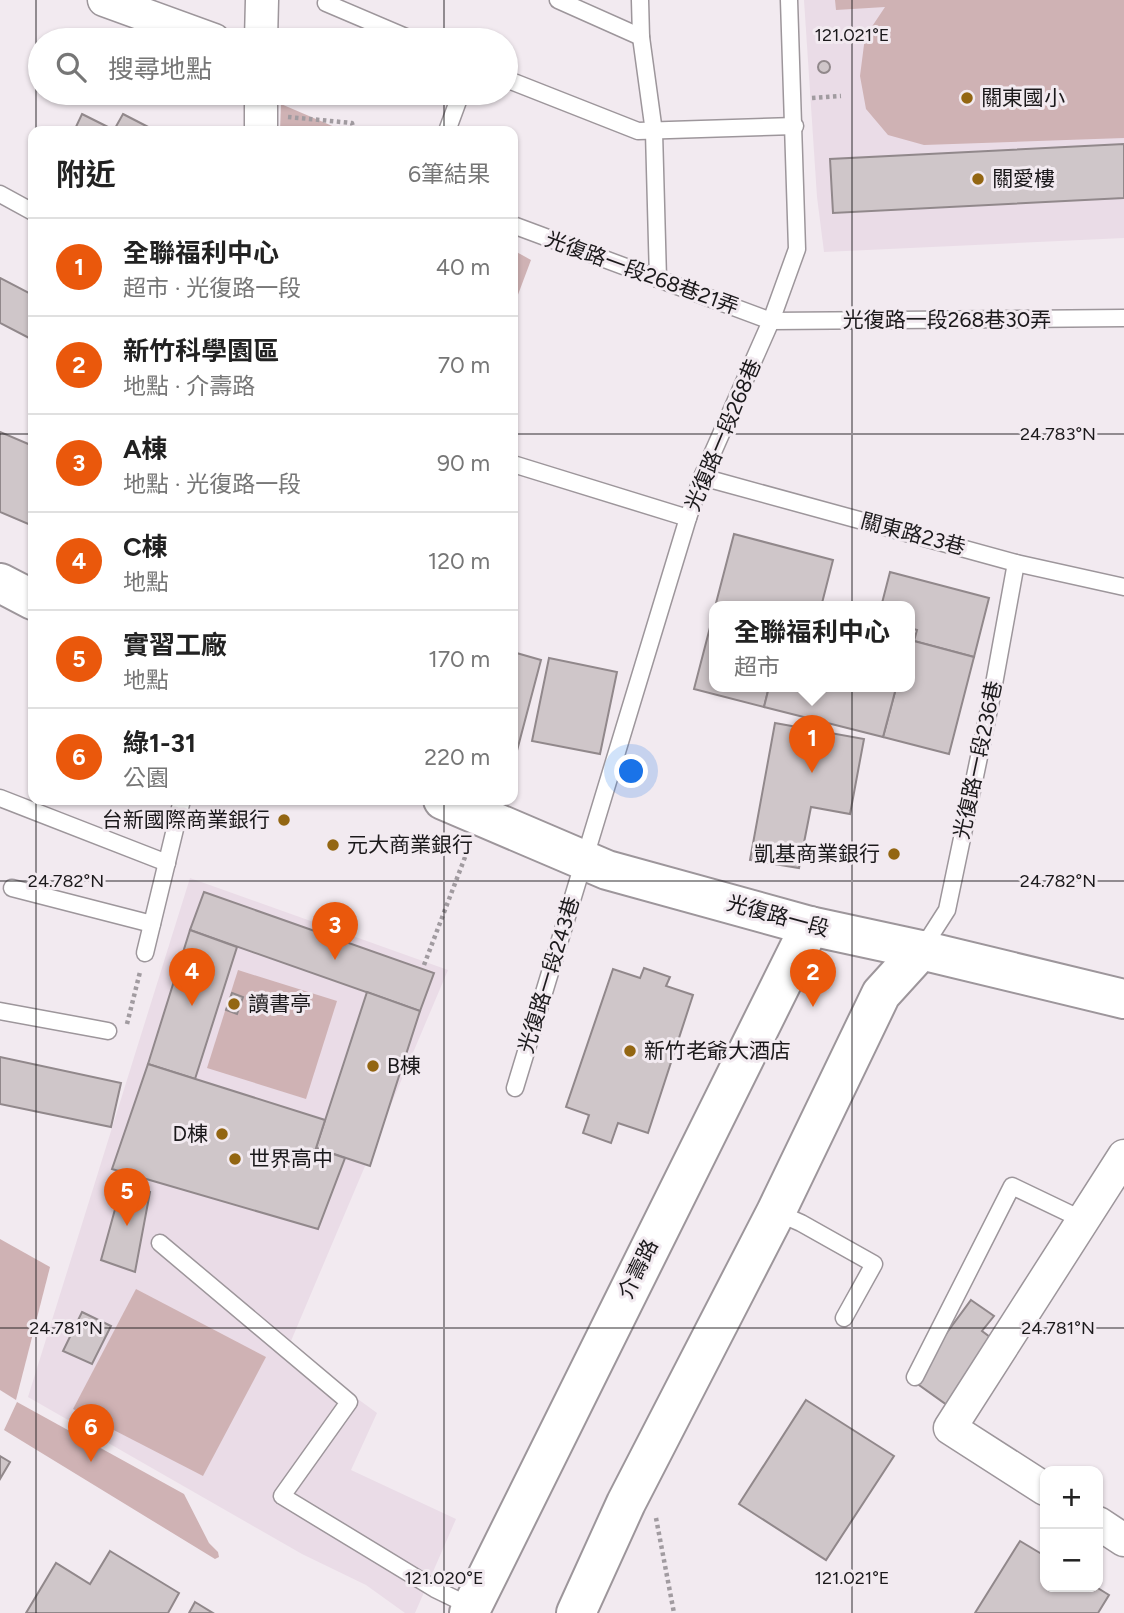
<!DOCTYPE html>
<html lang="zh-TW">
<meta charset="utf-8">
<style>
:root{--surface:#fff;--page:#f6f6f6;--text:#222;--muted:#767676;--line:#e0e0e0;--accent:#ea580c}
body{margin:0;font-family:Figtree,"Noto Sans TC",sans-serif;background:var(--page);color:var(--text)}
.controls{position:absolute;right:21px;bottom:21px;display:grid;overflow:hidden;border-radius:14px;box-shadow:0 2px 5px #0004}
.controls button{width:63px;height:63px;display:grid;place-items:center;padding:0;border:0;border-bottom:2px solid var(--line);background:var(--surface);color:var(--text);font:35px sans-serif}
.you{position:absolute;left:632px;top:772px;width:24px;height:24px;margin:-18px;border:5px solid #fff;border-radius:50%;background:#1a73e8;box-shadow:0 0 0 10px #1a73e833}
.badge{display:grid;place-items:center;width:46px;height:46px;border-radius:50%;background:var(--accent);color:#fff;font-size:23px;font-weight:700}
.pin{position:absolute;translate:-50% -58px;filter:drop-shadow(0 2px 4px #0008)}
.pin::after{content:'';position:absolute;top:37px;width:24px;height:21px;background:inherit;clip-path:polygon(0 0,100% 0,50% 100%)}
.popup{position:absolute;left:709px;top:601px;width:206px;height:91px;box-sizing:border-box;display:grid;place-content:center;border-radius:14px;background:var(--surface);filter:drop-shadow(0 2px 5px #0005);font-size:23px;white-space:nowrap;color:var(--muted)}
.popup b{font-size:26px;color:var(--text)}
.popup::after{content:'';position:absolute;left:50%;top:100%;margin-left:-14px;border:14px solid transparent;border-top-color:var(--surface)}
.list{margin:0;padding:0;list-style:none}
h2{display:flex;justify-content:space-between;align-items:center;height:91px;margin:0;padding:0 28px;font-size:30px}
h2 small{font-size:23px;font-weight:400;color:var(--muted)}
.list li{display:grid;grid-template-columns:46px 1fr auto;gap:21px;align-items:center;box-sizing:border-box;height:98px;padding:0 28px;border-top:2px solid var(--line)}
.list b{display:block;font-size:26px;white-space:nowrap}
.list p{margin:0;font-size:23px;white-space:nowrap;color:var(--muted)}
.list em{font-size:23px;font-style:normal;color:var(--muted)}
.icon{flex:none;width:38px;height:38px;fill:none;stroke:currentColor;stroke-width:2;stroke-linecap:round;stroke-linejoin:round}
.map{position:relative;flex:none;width:1124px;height:1613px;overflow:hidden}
.search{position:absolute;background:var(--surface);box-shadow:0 2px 5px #0004;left:28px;top:28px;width:490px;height:77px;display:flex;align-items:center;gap:18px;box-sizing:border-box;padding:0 24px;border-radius:38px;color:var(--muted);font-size:26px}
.panel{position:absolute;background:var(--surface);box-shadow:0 2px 5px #0004;left:28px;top:126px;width:490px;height:679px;border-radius:14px}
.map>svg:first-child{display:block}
.built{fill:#eadce7}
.green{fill:#cfb2b4}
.building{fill:#cfc6c9;stroke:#91888b;stroke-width:2}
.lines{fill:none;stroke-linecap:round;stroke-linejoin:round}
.lane-casing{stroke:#9d969b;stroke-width:19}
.street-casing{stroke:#9d969b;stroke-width:35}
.secondary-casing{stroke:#9d969b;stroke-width:42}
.path{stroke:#a19ba0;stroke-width:4.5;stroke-dasharray:3.5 3.5;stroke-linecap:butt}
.lane{stroke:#fff;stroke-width:16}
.street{stroke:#fff;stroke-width:32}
.secondary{stroke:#fff;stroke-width:38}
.ticks{fill:none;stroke:#1b191b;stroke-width:2;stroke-opacity:0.45}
.poi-dot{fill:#936612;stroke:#f2eaf0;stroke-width:2.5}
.labels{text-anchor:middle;stroke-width:6;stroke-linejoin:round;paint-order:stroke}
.poi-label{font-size:21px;fill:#1b191b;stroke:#f2eaf0;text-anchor:start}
.street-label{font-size:21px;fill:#1b191b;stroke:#f2eaf0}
.ticks-label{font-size:18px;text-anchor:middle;fill:#1b191b;stroke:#f2eaf0;stroke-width:6;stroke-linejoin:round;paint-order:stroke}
</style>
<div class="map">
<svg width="1124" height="1613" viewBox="0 0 1124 1613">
<rect width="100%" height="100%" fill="#f2eaf0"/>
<g class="built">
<path d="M804,0h320v238l-300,14 -7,-55z"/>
<path d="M190,878l258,92 -160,378 89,65 -26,57 105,49 -41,94h-10l-39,-28 -64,-31 -274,-157z"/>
</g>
<g class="green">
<path d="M835,0h289v138l-200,7 -36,-10 -22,-26 -6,-33 5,-39 20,-30 -49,3z"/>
<path d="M281,104l63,27h-64z"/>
<path d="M513,250l18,10 -18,48z"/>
<path d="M238,970l99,31 -31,98 -99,-31z"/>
<path d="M0,1239l50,28 -34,133 -16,-10z"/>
<path d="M136,1289l130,68 -63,119 -130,-67z"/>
<path d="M17,1402l167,92 25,49 9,9 1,5 -4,2 -211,-129z"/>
</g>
<g class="building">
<circle cx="824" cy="67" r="6"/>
<path d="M82,114l34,17h-42z"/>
<path d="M123,114l33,17 -42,-1z"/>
<path d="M1124,144v54l-291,15 -3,-54z"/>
<path d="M0,278l33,17v45l-33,-17z"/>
<path d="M0,432l33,14v80l-33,-14z"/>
<path d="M734,534l99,26 -12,47h-106z"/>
<path d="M890,572l99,26 -15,59 -60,-16 3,-11 -7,-2v-21h-29z"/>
<path d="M714,612v75h55l-5,20 -70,-18z"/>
<path d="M914,641l60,16 -25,97 -66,-17 13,-49 14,-1v-31z"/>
<path d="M513,652l28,8 -27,102h-1z"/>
<path d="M549,658l68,14 -17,82 -68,-13z"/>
<path d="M769,687h123l4,1 -13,49 -119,-30z"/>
<path d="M775,723l89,16 -14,75 -39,-7 -12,61 -49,-8z"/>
<path d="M204,892l230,81 -14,38 -230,-81z"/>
<path d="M190,930l47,17 -42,132 -47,-15z"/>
<path d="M644,968l26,9 -4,9 27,9 -45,138 -30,-10 -7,20 -28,-10 6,-18 -23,-8 47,-138 27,9z"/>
<path d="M367,992l53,19 -50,155 -54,-18z"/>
<path d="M232,993l11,4 -6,17 -11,-4z"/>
<path d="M0,1057l121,26 -10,44 -111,-23z"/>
<path d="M148,1064l177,56 -9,28 29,10 -27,71 -206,-60z"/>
<path d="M122,1184l28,8 -15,80 -34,-12z"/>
<path d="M971,1300l23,16 -12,15 12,9 -47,65 -35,-25z"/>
<path d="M82,1312l29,14 -19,38 -29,-13z"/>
<path d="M806,1400l88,56 -68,104 -87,-56z"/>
<path d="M0,1456l10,6 -10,17z"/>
<path d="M1020,1541l25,15v31h51l13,8 -11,18h-123z"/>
<path d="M110,1551l69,42 -11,20h-142l30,-50 34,21z"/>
<path d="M195,1602l18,11h-24z"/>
</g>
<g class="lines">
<g class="lane-casing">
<g id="lane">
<path d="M558,0l83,37"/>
<path d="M640,0l1,37 13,95 4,147"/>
<path d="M326,3l87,37"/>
<path d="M506,79l132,52 157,-5"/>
<path d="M447,131l14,-38"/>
<path d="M0,194l33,18"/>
<path d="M513,225l258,96 353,-3"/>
<path d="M513,464l175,54"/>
<path d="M702,477l314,86 108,24"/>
<path d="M0,798l167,65"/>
<path d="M12,888l140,36"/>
<path d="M922,949l25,-39 45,-215 24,-132"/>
<path d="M145,953l37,-153"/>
<path d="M0,1011l108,20"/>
<path d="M515,1088l173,-570 14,-41 69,-156 26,-72 -8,-249"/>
<path d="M776,1212l25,11 73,41 -30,54"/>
<path d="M160,1243l189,159 -67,94 153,93 37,18"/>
<path d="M915,1377l97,-191 71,34"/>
</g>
</g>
<g class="street-casing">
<g id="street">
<path d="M104,0l110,40"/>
<path d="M261,40l1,-40"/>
<path d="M261,131v-38"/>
<path d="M1045,1489l-95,-61 174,-272"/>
<path d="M1098,1523l26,17"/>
</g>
</g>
<g class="secondary-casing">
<g id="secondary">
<path d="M0,583l33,17"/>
<path d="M443,800l164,70 203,56 111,24 203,49"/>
<path d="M469,1613l341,-687"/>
<path d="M576,1613l50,-110 150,-291 105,-218 40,-44"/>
</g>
</g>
<g class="path">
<path d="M812,98l29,-2"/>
<path d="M288,117l64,6 2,8"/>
<path d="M424,965l46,-121"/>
<path d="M127,1024l13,-52"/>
<path d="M656,1518l18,95"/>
</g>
<use href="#lane" class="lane"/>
<use href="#street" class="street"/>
<use href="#secondary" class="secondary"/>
</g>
<path class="ticks" d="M36,0v131M444,0v40M852,0v1613M444,93v38M0,434h33M513,434h611M36,800v813M444,800v813M0,881h1124M0,1328h1124"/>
<g class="poi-dot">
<circle cx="967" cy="98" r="7"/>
<circle cx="978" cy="179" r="7"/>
<circle cx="284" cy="820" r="7"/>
<circle cx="333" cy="845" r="7"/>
<circle cx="894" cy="854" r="7"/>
<circle cx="234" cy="1004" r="7"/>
<circle cx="630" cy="1051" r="7"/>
<circle cx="373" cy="1066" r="7"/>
<circle cx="222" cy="1134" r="7"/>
<circle cx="235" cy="1159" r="7"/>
</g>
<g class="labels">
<g class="poi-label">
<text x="981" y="105">關東國小</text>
<text x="992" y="186">關愛樓</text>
<text x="270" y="827" text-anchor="end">台新國際商業銀行</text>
<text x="347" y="852">元大商業銀行</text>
<text x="880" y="861" text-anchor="end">凱基商業銀行</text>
<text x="248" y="1011">讀書亭</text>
<text x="644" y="1058">新竹老爺大酒店</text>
<text x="387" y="1073">B棟</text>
<text x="208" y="1141" text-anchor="end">D棟</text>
<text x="249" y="1166">世界高中</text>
</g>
<g class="street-label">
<text transform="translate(642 273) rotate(20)" y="7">光復路一段268巷21弄</text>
<text x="947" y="327">光復路一段268巷30弄</text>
<text transform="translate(723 435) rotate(-67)" y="7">光復路一段268巷</text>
<text transform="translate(913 534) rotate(15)" y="7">關東路23巷</text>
<text transform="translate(978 760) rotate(-78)" y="7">光復路一段236巷</text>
<text transform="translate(778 916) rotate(15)" y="7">光復路一段</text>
<text transform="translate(549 975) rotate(-73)" y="7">光復路一段243巷</text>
<text transform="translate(638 1269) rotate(-64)" y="7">介壽路</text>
</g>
</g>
<g class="ticks-label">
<text x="852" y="41">121.021°E</text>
<text x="1058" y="440">24.783°N</text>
<text x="66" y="887">24.782°N</text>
<text x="1058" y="887">24.782°N</text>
<text x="66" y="1334">24.781°N</text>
<text x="1058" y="1334">24.781°N</text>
<text x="444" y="1584">121.020°E</text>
<text x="852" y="1584">121.021°E</text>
</g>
</svg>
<div class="controls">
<button>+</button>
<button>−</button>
</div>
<div class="you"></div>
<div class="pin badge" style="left:812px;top:773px">1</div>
<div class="popup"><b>全聯福利中心</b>超市</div>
<div class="pin badge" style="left:813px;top:1007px">2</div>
<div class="pin badge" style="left:335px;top:960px">3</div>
<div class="pin badge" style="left:192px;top:1006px">4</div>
<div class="pin badge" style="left:127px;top:1226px">5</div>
<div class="pin badge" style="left:91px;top:1462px">6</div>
<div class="search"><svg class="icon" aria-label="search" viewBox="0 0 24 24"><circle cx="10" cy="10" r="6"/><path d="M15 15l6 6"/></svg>搜尋地點</div>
<section class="panel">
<h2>附近<small>6筆結果</small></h2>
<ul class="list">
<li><span class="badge">1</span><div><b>全聯福利中心</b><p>超市 · 光復路一段</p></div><em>40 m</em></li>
<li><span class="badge">2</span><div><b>新竹科學園區</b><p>地點 · 介壽路</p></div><em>70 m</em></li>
<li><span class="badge">3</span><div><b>A棟</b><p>地點 · 光復路一段</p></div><em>90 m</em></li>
<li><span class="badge">4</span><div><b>C棟</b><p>地點</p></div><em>120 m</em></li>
<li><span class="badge">5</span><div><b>實習工廠</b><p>地點</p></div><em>170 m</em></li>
<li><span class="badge">6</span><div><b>綠1-31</b><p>公園</p></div><em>220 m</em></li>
</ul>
</section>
</div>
